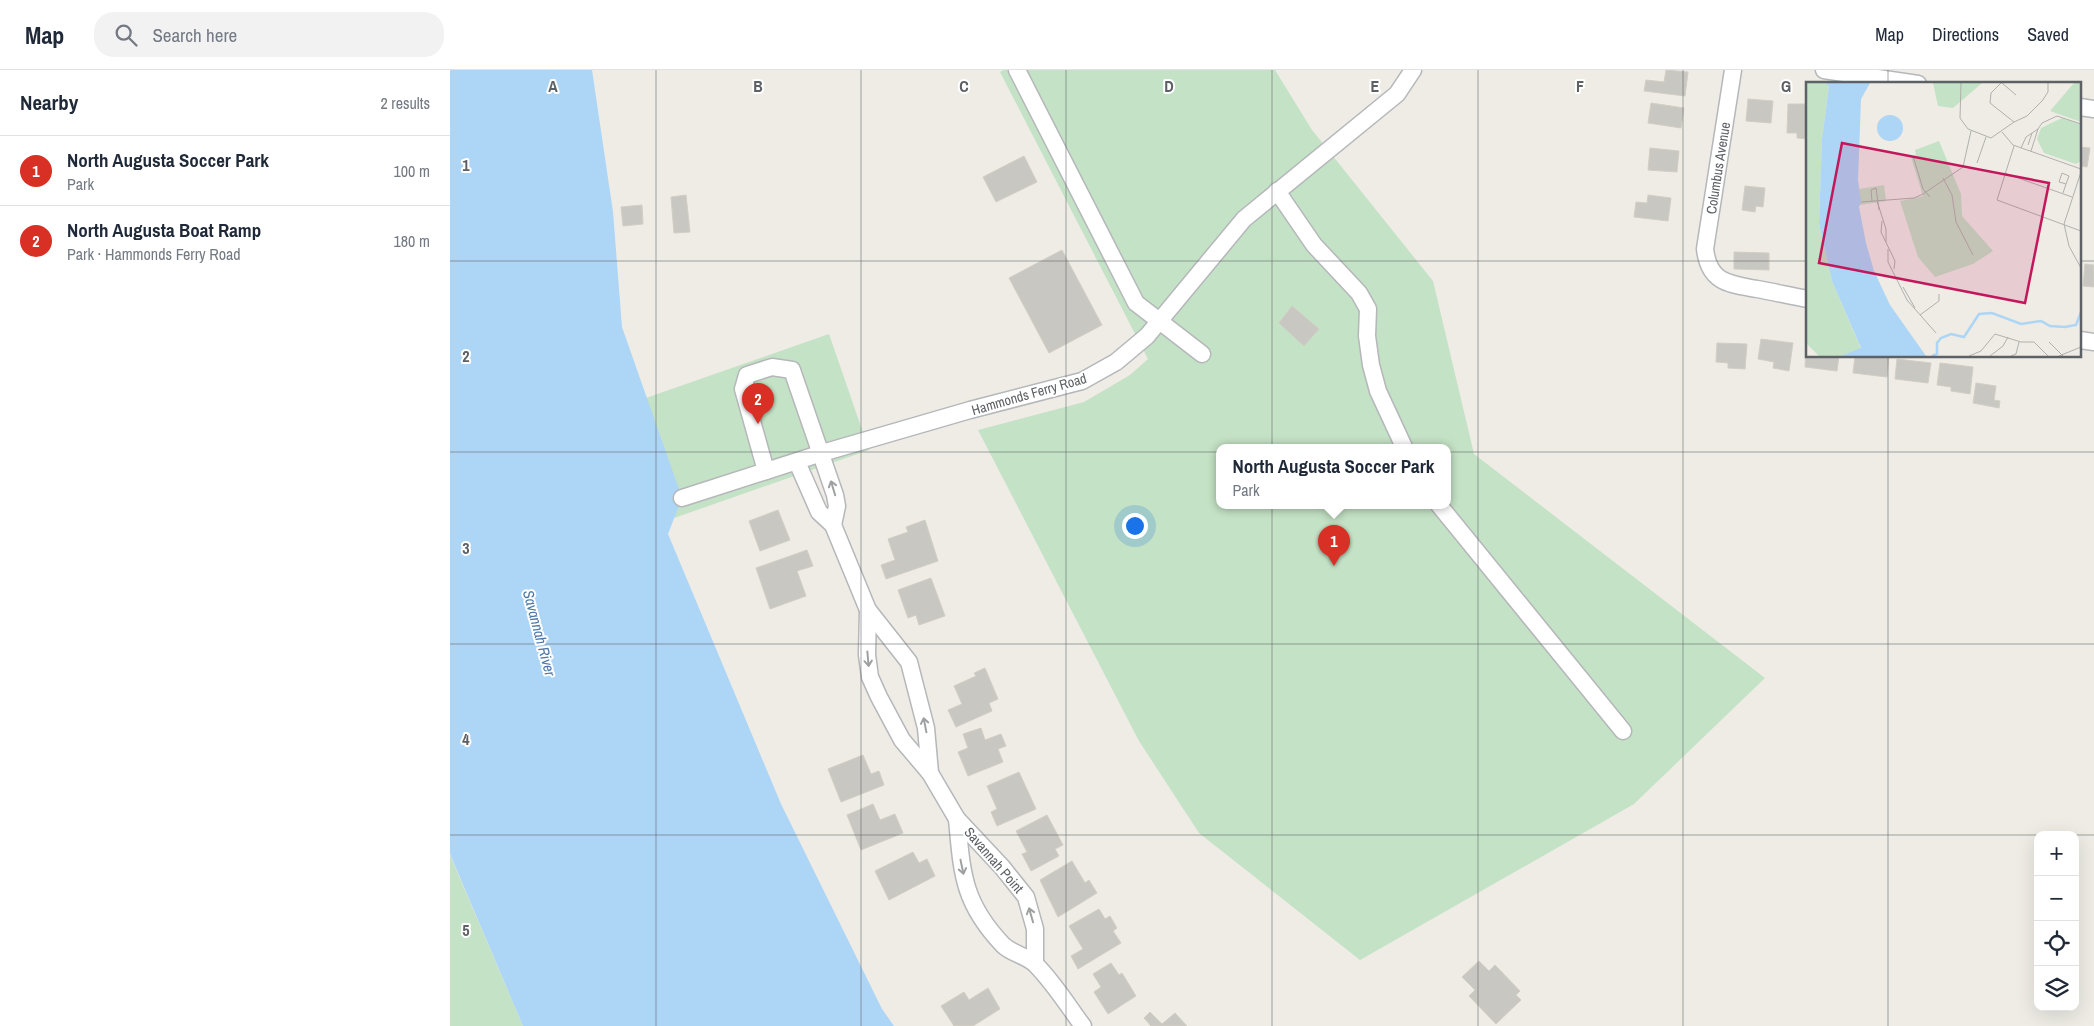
<!DOCTYPE html>
<meta charset="utf-8">
<style>
:root{--surface:#fff;--page:#f2f2f3;--text:#1f2937;--muted:#747a83;--line:#e0e1e3;--accent:#d93025}
body{margin:0;font-family:"Archivo Narrow",sans-serif;background:var(--page);color:var(--text)}
.controls{position:absolute;right:15px;bottom:15px;display:grid;overflow:hidden;border-radius:10px;box-shadow:0 5px 20px #0002}
.controls button{width:45px;height:45px;display:grid;place-items:center;padding:0;border:0;border-bottom:1px solid var(--line);background:var(--surface);color:var(--text);font:25px sans-serif}
.you{position:absolute;left:684px;top:455px;width:18px;height:18px;margin:-12px;border:4px solid #fff;border-radius:50%;background:#1a73e8;box-shadow:0 0 0 8px #1a73e833}
.badge{display:grid;place-items:center;width:32px;height:32px;border-radius:50%;background:var(--accent);color:#fff;font-size:16px;font-weight:700}
.pin{position:absolute;translate:-50% -41px;filter:drop-shadow(0 1px 2px #0008)}
.pin::after{content:'';position:absolute;top:26px;width:18px;height:15px;background:inherit;clip-path:polygon(0 0,100% 0,50% 100%)}
.popup{position:absolute;left:766px;top:374px;width:235px;height:65px;box-sizing:border-box;display:grid;place-content:center;border-radius:10px;background:var(--surface);filter:drop-shadow(0 1px 4px #0005);font-size:16px;white-space:nowrap;color:var(--muted)}
.popup b{font-size:19px;color:var(--text)}
.popup::after{content:'';position:absolute;left:50%;top:100%;margin-left:-10px;border:10px solid transparent;border-top-color:var(--surface)}
.list{margin:0;padding:0;list-style:none}
h2{display:flex;justify-content:space-between;align-items:center;height:65px;margin:0;padding:0 20px;font-size:21px}
h2 small{font-size:16px;font-weight:400;color:var(--muted)}
.list li{display:grid;grid-template-columns:32px 1fr auto;gap:15px;align-items:center;box-sizing:border-box;height:70px;padding:0 20px;border-top:1px solid var(--line)}
.list b{display:block;font-size:19px;white-space:nowrap}
.list p{margin:0;font-size:16px;white-space:nowrap;color:var(--muted)}
.list em{font-size:16px;font-style:normal;color:var(--muted)}
.icon{flex:none;width:28px;height:28px;fill:none;stroke:currentColor;stroke-width:2;stroke-linecap:round;stroke-linejoin:round}
.map{position:relative;flex:none;width:1644px;height:956px;overflow:hidden}
header{display:flex;align-items:center;gap:30px;box-sizing:border-box;height:70px;padding:0 25px;background:var(--surface);border-bottom:1px solid var(--line)}
header strong{font-size:24px}
nav{display:flex;gap:28px;margin-inline-start:auto;font-size:18px}
.search{width:350px;height:45px;background:var(--page);display:flex;align-items:center;gap:12px;box-sizing:border-box;padding:0 18px;border-radius:20px;color:var(--muted);font-size:19px}
main{display:flex}
aside{flex:1;background:var(--surface)}
.map>svg:first-child{display:block}
.green{fill:#c4e2c5;fill-rule:evenodd}
.water{fill:#add5f6}
.building{fill:#c9c7c2;stroke:#d2cec4}
.lines{fill:none;stroke-linecap:round;stroke-linejoin:round}
.minor-casing{stroke:#b5b7ba;stroke-width:19}
.minor{stroke:#fff;stroke-width:16}
.oneway{stroke:#9ea0a2}
.grid{fill:none;stroke:#5d6064;stroke-width:1;stroke-opacity:0.55}
.labels{text-anchor:middle;stroke-width:4;stroke-linejoin:round;paint-order:stroke}
.street-label{font-size:14px;fill:#5d6064;stroke:#fff}
.water-label{font-size:15px;font-style:italic;fill:#4c77a6;stroke:#fff}
.inset-river{fill:none;stroke:#add5f6;stroke-width:2.5}
.inset-road{fill:none;stroke:#b0b0ad;stroke-width:1}
.view{fill:#c2185b;fill-opacity:0.15;stroke:#c2185b;stroke-width:2.5}
.inset-edge{fill:none;stroke:#5d6064;stroke-width:2.5}
.grid-label{font-size:16px;text-anchor:middle;font-weight:bold;fill:#5d6064;stroke:#fff;stroke-width:4;stroke-linejoin:round;paint-order:stroke}
</style>
<header>
<strong>Map</strong>
<div class="search"><svg class="icon" aria-label="search" viewBox="0 0 24 24"><circle cx="10" cy="10" r="6"/><path d="M15 15l6 6"/></svg>Search here</div>
<nav><a>Map</a><a>Directions</a><a>Saved</a></nav>
</header>
<main>
<aside>
<h2>Nearby<small>2 results</small></h2>
<ul class="list">
<li><span class="badge">1</span><div><b>North Augusta Soccer Park</b><p>Park</p></div><em>100 m</em></li>
<li><span class="badge">2</span><div><b>North Augusta Boat Ramp</b><p>Park · Hammonds Ferry Road</p></div><em>180 m</em></li>
</ul>
</aside>
<div class="map">
<svg width="1644" height="956" viewBox="0 0 1644 956">
<rect width="100%" height="100%" fill="#eeece5"/>
<g class="green">
<path d="M554,0h271l37,60 121,151 41,173 291,224 -131,126 -274,156 -161,-127 -60,-92 -161,-311 106,-28 46,-27 18,-16 -148,-287zM770,377h228v58h-228z"/>
<path d="M379,264l40,116 -195,68 7,-20 -35,-100z"/>
<path d="M0,785l73,171h-73z"/>
</g>
<path class="water" d="M0,0h142l21,142 9,115 60,171 -14,36 113,270 101,205 12,17h-371l-73,-172z"/>
<g class="building">
<path d="M1216,0l22,2 -3,24 -41,-5 2,-11 18,2z"/>
<path d="M1298,29l25,2 -2,22 -25,-2z"/>
<path d="M1201,33l33,5 -3,20 -33,-5z"/>
<path d="M1338,34h20v35l-11,-1v-5h-10z"/>
<path d="M1630,77l10,1 -3,19 -7,-1z"/>
<path d="M1200,78l29,3 -2,21 -29,-2z"/>
<path d="M574,86l13,26 -41,20 -13,-25z"/>
<path d="M1295,116l20,2 -2,19 -7,-1 -1,6 -13,-2z"/>
<path d="M236,125l4,37 -16,1 -3,-36z"/>
<path d="M1198,125l23,3 -3,23 -34,-4 2,-15 11,1z"/>
<path d="M192,135l1,19 -20,2 -2,-19z"/>
<path d="M612,180l40,75 -53,28 -40,-75z"/>
<path d="M1284,182l35,1v17l-35,-1z"/>
<path d="M1635,194l9,1v22l-11,-1z"/>
<path d="M842,236l27,23 -15,17 -25,-23z"/>
<path d="M1311,269l32,4 -4,28 -16,-3 1,-6 -16,-3z"/>
<path d="M1267,273l30,1 -2,25 -17,-1v-5l-12,-1z"/>
<path d="M1356,276l2,10h31l-2,15 -32,-4z"/>
<path d="M1405,286h34l-2,21 -34,-4z"/>
<path d="M1447,289l34,4 -3,20 -33,-4z"/>
<path d="M1490,293l33,4 -3,27 -19,-3v-4l-14,-2z"/>
<path d="M1526,313l20,3 -2,14 6,1 -1,7 -26,-5z"/>
<path d="M328,440l12,30 -30,11 -11,-30z"/>
<path d="M475,450l13,41 -52,18 -5,-14 14,-5 -7,-21 20,-7 -2,-5z"/>
<path d="M357,480l6,16 -16,5 9,25 -36,13 -14,-41z"/>
<path d="M481,508l14,38 -26,9 -3,-10 -8,3 -10,-28z"/>
<path d="M535,598l13,31 -9,4 3,8 -36,16 -8,-17 14,-6 -8,-18 22,-10 -2,-3z"/>
<path d="M531,658l4,12 16,-6 5,12 -8,3 5,13 -35,14 -10,-24 10,-4 -5,-14z"/>
<path d="M413,685l8,19 8,-3 5,14 -43,17 -13,-33z"/>
<path d="M569,702l17,37 -39,17 -6,-14 6,-3 -10,-23z"/>
<path d="M423,734l7,16 15,-6 8,19 -42,17 -14,-35z"/>
<path d="M597,745l16,30 -8,4 4,7 -28,15 -9,-17 5,-2 -11,-21z"/>
<path d="M463,782l6,11 8,-4 8,17 -46,24 -14,-29z"/>
<path d="M622,791l13,22 4,-3 8,13 -39,24 -18,-37z"/>
<path d="M649,839l6,10 5,-3 7,12 -4,3 8,12 -43,26 -7,-13 12,-7 -14,-23z"/>
<path d="M1029,891l10,10 6,-6 25,26 -4,4 5,5 -25,24 -27,-28 6,-6 -13,-13z"/>
<path d="M661,893l8,12 3,-2 14,23 -28,18 -14,-22 7,-5 -8,-13z"/>
<path d="M538,918l12,21 -27,17h-19l-13,-20 23,-14 5,8z"/>
<path d="M700,942l12,12 13,-11 12,13h-36l-7,-8z"/>
</g>
<g class="lines">
<g class="minor-casing">
<g id="minor">
<path d="M567,0l119,233 66,51"/>
<path d="M1283,0l-28,179c4,34 24,35 52,40 17,3 34,7 51,10"/>
<path d="M1374,0l94,14"/>
<path d="M1630,37l14,2"/>
<path d="M827,121l37,54 45,48 9,16 -1,27 4,29 7,26 26,56"/>
<path d="M1630,270l14,2"/>
<path d="M347,392l22,50 14,13 35,85 41,52 17,66 4,45"/>
<path d="M316,401l-23,-82 4,-14 25,-8 20,3 43,125 2,11 -4,19"/>
<path d="M232,428l140,-45 148,-43 112,-29 34,-19 31,-26 97,-117 153,-125 16,-24"/>
<path d="M989,435l184,226"/>
<path d="M418,540l-1,45 3,22 9,20 23,43 28,33 27,46 45,48 24,30 9,32v34"/>
<path d="M507,749c5,55 6,84 46,126 9,9 25,11 33,20 18,18 32,41 47,61"/>
</g>
</g>
<use href="#minor" class="minor"/>
</g>
<defs><path id="oneway-shaft" d="M-6 0H5M1.5-3L5.5 0L1.5 3" fill="none" stroke-width="1.6" stroke-linecap="round" stroke-linejoin="round" transform="scale(1.25)"/></defs>
<g class="oneway">
<use href="#oneway-shaft" transform="translate(383 418) rotate(-107)"/>
<use href="#oneway-shaft" transform="translate(418 589) rotate(85)"/>
<use href="#oneway-shaft" transform="translate(475 655) rotate(-101)"/>
<use href="#oneway-shaft" transform="translate(512 797) rotate(78)"/>
<use href="#oneway-shaft" transform="translate(581 845) rotate(-106)"/>
</g>
<path class="grid" d="M206,0v956M411,0v956M616,0v956M822,0v956M1028,0v956M1233,0v956M1438,0v14M0,191h1358M1630,191h14M1438,286v670M0,382h1644M0,574h1644M0,765h1588M1625,765h19"/>
<g class="labels">
<g class="street-label">
<text transform="translate(1268 98) rotate(-81)" y="5">Columbus Avenue</text>
<text transform="translate(579 324) rotate(-16)" y="5">Hammonds Ferry Road</text>
<text transform="translate(544 790) rotate(49)" y="5">Savannah Point</text>
</g>
<g class="water-label">
<text transform="translate(89 563) rotate(75)" y="5">Savannah River</text>
</g>
</g>
<g transform="translate(1356 12)">
<rect width="275" height="275" fill="#eeece5"/>
<path d="M0,1h19l4,3 -7,53 -3,85 13,57 29,68 -20,7h-22l-13,-13zM127,1h49l-29,25 -15,-2zM268,1h7v39l-31,-11zM256,36l19,6v37l-5,3 -32,-11 -7,-14 4,-11zM133,59l22,53 1,22 31,35 -20,13 -38,13 -17,-20 -18,-56 23,-5 -12,-39 5,-2 -1,-5zM78,103l2,16 -26,4 -1,-16z" fill="#c4e2c5"/>
<path d="M19,1h45l-9,16 -3,81 3,22 -2,5 7,36 8,28 16,34 36,51h-85l20,-8 -29,-67 -13,-57 3,-85 7,-53zM71 46a13 13 0 1 1 26 0a13 13 0 1 1-26 0Z" fill="#add5f6"/>
<path class="inset-river" d="M126,274l5,-2v-11l4,-5 10,-4 13,3 15,-23 13,-1 29,11 20,-3 9,5 15,1 11,-2 5,-13"/>
<path class="inset-road" d="M155,1l-1,35 8,11 23,9 23,-16M195,1l-10,10 -1,10 24,19 13,-6 15,-15 6,-9v-9M196,1l14,12M232,47l4,-6 15,-7 24,8M196,50l11,13 68,24M208,64l-17,54 84,31M215,66l5,-11 6,-4 -4,12M225,69l7,-22 -6,4M107,74l10,33 7,8M171,81l9,-26M275,90l-17,52 5,22 12,22M198,91l68,24M137,96l9,17 4,27 17,33M257,111l3,-9 3,-8 -7,-3 -3,9 7,2M66,119l-1,-11 5,-2 3,22M71,119l9,28v13M55,120l53,-4 9,-4 40,-27 8,-36M76,139l-1,11 14,29 -1,8M82,167v13l19,38 29,33M97,205l12,21M114,233l19,-14v-7M243,260l14,14M163,274l12,-5 14,-17 26,8h13l14,14M184,274l13,-10 5,-9M205,274l5,-2 3,-12M253,274l22,-9"/>
<path class="view" d="M36,61l207,40 -24,120 -206,-40z"/>
<rect width="275" height="275" class="inset-edge"/>
</g>
<g class="grid-label">
<text x="103" y="22">A</text>
<text x="308" y="22">B</text>
<text x="514" y="22">C</text>
<text x="719" y="22">D</text>
<text x="925" y="22">E</text>
<text x="1130" y="22">F</text>
<text x="1336" y="22">G</text>
<text x="16" y="101">1</text>
<text x="16" y="292">2</text>
<text x="16" y="484">3</text>
<text x="16" y="675">4</text>
<text x="16" y="866">5</text>
</g>
</svg>
<div class="controls">
<button>+</button>
<button>−</button>
<button><svg class="icon" aria-label="locate" viewBox="0 0 24 24"><circle cx="12" cy="12" r="6"/><path d="M12 2v4M12 18v4M2 12h4M18 12h4"/></svg></button>
<button><svg class="icon" aria-label="layers" viewBox="0 0 24 24"><path d="M12 4l9 5-9 5-9-5zM3 14l9 5 9-5"/></svg></button>
</div>
<div class="you"></div>
<div class="pin badge" style="left:884px;top:496px">1</div>
<div class="popup"><b>North Augusta Soccer Park</b>Park</div>
<div class="pin badge" style="left:308px;top:354px">2</div>
</div>
</main>
